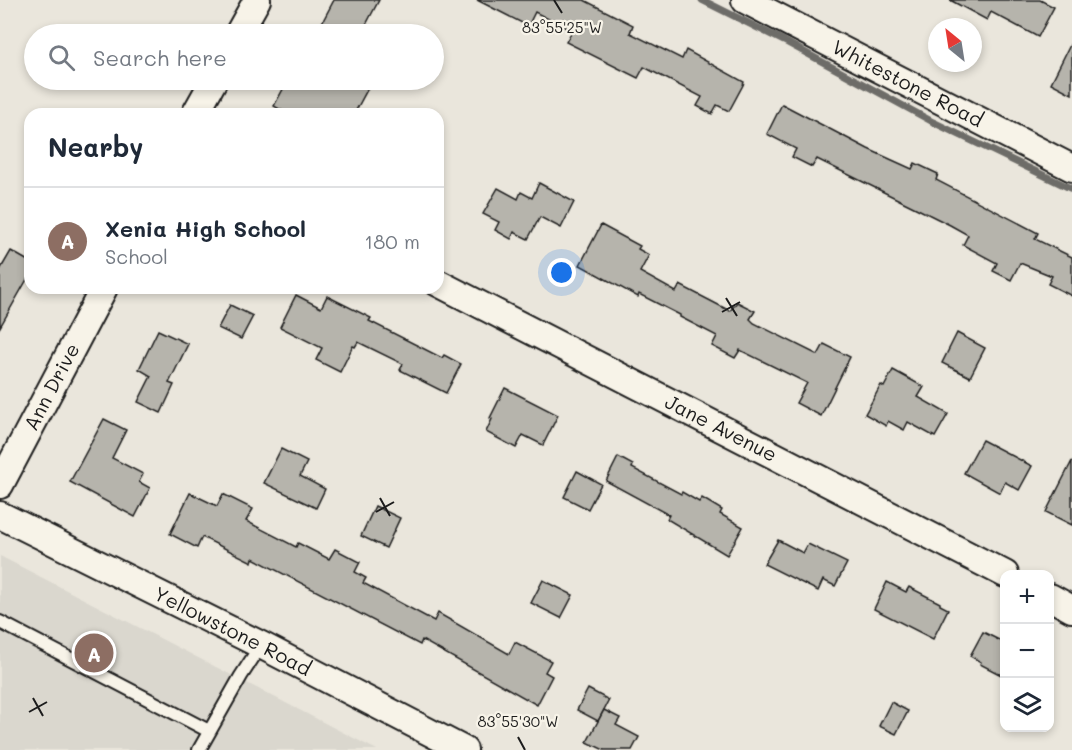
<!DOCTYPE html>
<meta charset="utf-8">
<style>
:root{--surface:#fff;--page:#f6f6f7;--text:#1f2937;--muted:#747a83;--line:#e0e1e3;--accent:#c8321e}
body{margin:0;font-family:Mali,sans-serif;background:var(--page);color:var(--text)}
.controls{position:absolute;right:18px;bottom:18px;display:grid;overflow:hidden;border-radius:12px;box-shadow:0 3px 9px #0003}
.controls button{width:54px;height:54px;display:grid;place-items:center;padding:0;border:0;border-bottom:2px solid var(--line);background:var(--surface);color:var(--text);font:30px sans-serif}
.compass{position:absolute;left:928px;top:18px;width:54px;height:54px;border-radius:50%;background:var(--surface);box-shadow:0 3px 9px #0003;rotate:330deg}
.you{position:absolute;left:562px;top:273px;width:21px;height:21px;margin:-15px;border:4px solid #fff;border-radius:50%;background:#1a73e8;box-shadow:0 0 0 9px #1a73e833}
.badge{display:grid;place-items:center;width:39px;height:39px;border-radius:50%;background:var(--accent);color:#fff;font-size:20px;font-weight:700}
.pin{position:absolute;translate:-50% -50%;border:3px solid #fff;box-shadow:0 2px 6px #0006}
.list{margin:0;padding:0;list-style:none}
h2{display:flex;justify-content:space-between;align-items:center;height:78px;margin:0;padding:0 24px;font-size:26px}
h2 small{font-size:20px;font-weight:400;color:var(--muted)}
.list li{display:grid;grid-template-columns:39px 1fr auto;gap:18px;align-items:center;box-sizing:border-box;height:108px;padding:0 24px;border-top:2px solid var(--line)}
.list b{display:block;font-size:22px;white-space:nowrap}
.list p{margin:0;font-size:20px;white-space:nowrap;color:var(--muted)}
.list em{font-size:20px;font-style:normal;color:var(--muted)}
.icon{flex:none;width:33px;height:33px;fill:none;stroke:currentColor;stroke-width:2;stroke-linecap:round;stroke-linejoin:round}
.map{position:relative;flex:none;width:1072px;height:750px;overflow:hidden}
.search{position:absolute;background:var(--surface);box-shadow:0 3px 9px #0003;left:24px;top:24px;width:420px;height:66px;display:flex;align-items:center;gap:15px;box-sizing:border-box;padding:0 21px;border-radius:33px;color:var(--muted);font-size:22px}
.panel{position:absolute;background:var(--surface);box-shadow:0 3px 9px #0003;left:24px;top:108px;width:420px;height:186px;border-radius:18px}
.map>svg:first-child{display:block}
.built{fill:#dad7ce}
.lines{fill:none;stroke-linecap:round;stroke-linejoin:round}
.stream{stroke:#6d6c68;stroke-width:7}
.building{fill:#b6b4ac;stroke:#1c1c1c;stroke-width:1.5}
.service-casing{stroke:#1c1c1c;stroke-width:16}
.minor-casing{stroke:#1c1c1c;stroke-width:30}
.service{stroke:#f7f3e8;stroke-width:12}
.minor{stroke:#f7f3e8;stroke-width:26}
.ticks{fill:none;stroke:#1c1c1c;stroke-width:2}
.labels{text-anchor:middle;stroke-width:4.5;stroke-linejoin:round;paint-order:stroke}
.street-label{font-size:20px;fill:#1c1c1c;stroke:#f7f3e8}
.ticks-label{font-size:15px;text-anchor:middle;fill:#1c1c1c;stroke:#f7f3e8;stroke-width:4.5;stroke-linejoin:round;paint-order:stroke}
</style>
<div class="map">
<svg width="1072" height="750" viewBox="0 0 1072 750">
<rect width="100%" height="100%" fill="#eae6dc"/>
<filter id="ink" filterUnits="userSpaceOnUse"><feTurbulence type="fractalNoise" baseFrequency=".0167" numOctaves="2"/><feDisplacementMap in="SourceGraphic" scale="12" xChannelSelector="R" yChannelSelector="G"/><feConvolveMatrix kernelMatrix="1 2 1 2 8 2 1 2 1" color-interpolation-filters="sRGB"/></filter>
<g filter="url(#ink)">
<path class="built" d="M0,556l377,194h-377z"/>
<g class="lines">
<path class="stream" d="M702,0l82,41 149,81 139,67"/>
</g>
<g class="building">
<path d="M334,0h45l-18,34h-45z"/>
<path d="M477,0h107l49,25 -3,8 52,26 4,-9 58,32 -1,3 -14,26 -12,-6 -5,9 -15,-8 5,-9 -58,-30 -6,11 -72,-36 6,-11 -37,-19 -7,14z"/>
<path d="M950,0h90l14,7 -16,30 -47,-25 -4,8z"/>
<path d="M1072,41v53l-21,-11z"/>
<path d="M288,80h64l16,8 -14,26h-66l-14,-8z"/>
<path d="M782,104l86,45 44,20 3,-6 23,11 -2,6 102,53 -3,6 37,18v39l-24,-12 4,-8 -32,-13 -9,17 -18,-9 4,-8 -34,-18 5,-10 -18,-10 -133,-66 -5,8 -20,-10 4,-8 -29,-15z"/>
<path d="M539,183l35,19 -13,26 -21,-11 -12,22 -14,-7 -3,7 -16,-9 4,-8 -16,-8 15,-26 20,11 3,-7 11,6z"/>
<path d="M601,225l39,21 -2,3 11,6 -9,17 36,20 4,-7 50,26 7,-9 18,9 -5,8 4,4 64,32 6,-11 26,13 -29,59 -25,-13 11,-20 -67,-33 -5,8 -23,-12 5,-10 -37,-19v-2l-41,-21 -1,3 -58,-32z"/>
<path d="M11,251l19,11v12l-30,53v-57z"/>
<path d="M296,295l25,13 6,-12 44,22 -2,3 73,37 2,-3 17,9 -15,29 -46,-23 3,-6 -45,-22 -3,5 -2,-1 -13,26 -24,-12 6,-12 -42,-21z"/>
<path d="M230,305l23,11 -12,23 -23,-11z"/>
<path d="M158,330l30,14 -19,39 5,2 -13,28 -23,-11 13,-26 -12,-7z"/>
<path d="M957,333l28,15 -15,29 -28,-14z"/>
<path d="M893,370l31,17 -6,10 30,17 -13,23 -27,-15 -4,8 -16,-9 -2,5 -21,-12 16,-29 3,2z"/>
<path d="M505,388l53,27 -15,30 -20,-10 -7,13 -30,-16 6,-13 -2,-1z"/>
<path d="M104,419l22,11 -14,28 31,16 -4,8 11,6 -15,29 -65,-35z"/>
<path d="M982,440l50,26 -13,24 -14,-8 -5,11 -36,-20z"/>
<path d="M281,449l26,13 -7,14 25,13 -9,19 -52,-25z"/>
<path d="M618,457l15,8 -1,3 49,26 1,-2 17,10 3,-4 20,12 -2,4 23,13 -16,28 -60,-36 2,-4 -63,-34z"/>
<path d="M1072,461v64l-26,-13z"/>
<path d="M577,471l24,13 -13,25 -24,-12z"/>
<path d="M190,493l27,13 6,-12 30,15 -7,12 50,26 2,-4 31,16 6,-10 25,13 -5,10 11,6 -3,5 71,38 4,-8 71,41 6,-12 36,19 -6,11 7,4 -15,29 -115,-65 -2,5 -167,-87 -1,4 -50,-25 -5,11 -27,-14z"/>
<path d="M375,506l25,12 -14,30 -25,-12z"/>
<path d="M778,540l25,13 5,-9 39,19 -12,23 -12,-6 -5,11 -54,-27z"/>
<path d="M543,580l30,15 -12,23 -30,-15z"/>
<path d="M887,582l19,10 3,-5 31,16v2l8,4 -15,30 -59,-30z"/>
<path d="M983,632l22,11v34l-25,-13 1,-2 -11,-6z"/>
<path d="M588,689l21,11 -11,21 -21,-11z"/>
<path d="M891,702l17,9 -12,23 -17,-8z"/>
<path d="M604,710l16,8 -4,7 23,12 -7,13h-28l-17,-8z"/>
</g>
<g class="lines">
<g class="service-casing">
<g id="service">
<path d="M0,622l209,109"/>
<path d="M199,750l42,-74 20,-31"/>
</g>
</g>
<g class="minor-casing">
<g id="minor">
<path id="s1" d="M745,0l327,168"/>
<path d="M238,34l19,-34"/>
<path d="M195,114l19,-34"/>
<path id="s2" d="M438,283l567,291"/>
<path id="s3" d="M0,485l104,-197"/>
<path id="s4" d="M0,515l261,130 203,105"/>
<path d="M1050,597l22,12"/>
</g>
</g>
<use href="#service" class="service"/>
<use href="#minor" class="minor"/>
</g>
</g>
<path class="ticks" d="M554,0l8,13M726,298l11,18M722,312l18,-10M380,498l10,18M376,512l18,-10M33,698l10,18M29,712l18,-10M518,737l7,13"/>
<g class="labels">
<g class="street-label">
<text dy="7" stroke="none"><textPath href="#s1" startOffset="183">Whitestone Road</textPath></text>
<text dy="7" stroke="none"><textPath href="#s3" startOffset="111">Ann Drive</textPath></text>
<text dy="7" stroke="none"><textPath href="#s2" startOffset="318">Jane Avenue</textPath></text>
<text dy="7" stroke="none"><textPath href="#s4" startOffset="260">Yellowstone Road</textPath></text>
</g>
</g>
<g class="ticks-label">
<text x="562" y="33">83°55'25"W</text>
<text x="518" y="727">83°55'30"W</text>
</g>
</svg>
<div class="controls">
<button>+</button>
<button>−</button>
<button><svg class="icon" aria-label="layers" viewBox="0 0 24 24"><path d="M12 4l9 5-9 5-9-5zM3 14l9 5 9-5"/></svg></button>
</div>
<svg class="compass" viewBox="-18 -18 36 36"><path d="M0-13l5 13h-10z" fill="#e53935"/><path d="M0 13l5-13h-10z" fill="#747a83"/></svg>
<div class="you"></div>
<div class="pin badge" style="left:94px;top:653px;background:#8d6e63">A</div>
<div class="search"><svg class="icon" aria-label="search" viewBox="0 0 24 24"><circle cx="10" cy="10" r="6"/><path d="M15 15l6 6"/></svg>Search here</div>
<section class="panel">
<h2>Nearby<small></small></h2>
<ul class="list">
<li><span class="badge" style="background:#8d6e63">A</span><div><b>Xenia High School</b><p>School</p></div><em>180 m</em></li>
</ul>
</section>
</div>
